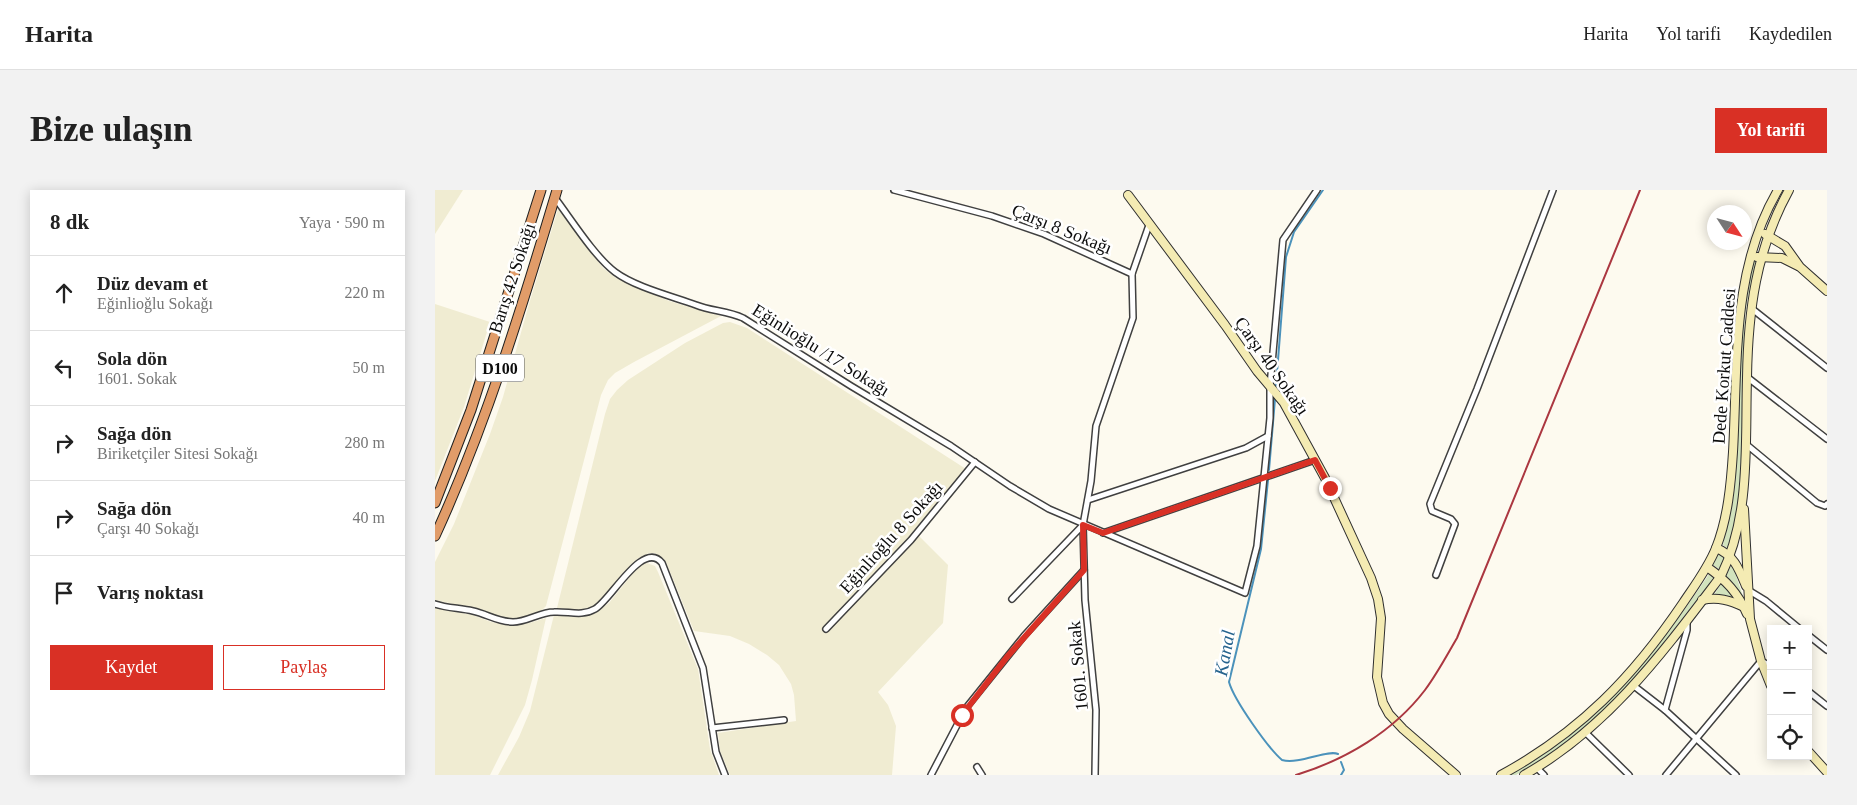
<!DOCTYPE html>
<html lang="tr">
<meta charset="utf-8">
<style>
:root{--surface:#fff;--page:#f2f2f2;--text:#222;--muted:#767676;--line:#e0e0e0;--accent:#d93025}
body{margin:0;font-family:"Times New Roman",serif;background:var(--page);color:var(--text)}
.controls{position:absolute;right:15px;bottom:15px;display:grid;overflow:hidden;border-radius:0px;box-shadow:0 2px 12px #0003}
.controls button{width:45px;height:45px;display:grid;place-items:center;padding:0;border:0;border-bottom:1px solid var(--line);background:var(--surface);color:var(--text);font:25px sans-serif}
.compass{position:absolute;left:1272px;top:15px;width:45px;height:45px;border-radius:50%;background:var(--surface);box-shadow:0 2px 12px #0003;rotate:126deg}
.stop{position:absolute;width:15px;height:15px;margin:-11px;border:4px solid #d93025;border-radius:50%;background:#fff}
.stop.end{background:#d93025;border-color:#fff;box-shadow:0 1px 5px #0008}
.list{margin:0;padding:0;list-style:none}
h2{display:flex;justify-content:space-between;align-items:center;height:65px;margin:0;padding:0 20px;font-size:21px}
h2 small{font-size:16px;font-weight:400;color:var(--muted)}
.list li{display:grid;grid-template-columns:32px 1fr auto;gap:15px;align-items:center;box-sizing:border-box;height:75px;padding:0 20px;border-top:1px solid var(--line)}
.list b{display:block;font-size:19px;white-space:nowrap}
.list p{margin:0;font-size:16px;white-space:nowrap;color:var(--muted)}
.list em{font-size:16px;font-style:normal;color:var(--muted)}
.actions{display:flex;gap:10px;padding:15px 20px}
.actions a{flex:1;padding:11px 0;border:1px solid var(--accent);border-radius:0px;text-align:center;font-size:18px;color:var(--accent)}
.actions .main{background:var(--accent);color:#fff}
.icon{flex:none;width:28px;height:28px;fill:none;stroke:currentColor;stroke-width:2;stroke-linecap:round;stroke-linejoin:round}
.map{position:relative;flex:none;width:1392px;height:585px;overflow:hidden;border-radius:0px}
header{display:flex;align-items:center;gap:30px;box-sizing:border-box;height:70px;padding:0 25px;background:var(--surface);border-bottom:1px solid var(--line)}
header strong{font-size:24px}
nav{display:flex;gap:28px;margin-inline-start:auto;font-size:18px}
.intro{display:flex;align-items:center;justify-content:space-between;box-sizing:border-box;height:120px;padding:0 30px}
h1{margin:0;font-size:35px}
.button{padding:12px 22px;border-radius:0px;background:var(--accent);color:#fff;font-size:18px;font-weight:700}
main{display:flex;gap:30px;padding:0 30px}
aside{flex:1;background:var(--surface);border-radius:0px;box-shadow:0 2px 12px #0003}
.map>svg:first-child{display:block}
.farmland{fill:#f0ecd2}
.green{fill:#d2e3bd}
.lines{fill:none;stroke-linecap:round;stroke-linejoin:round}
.stream{stroke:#4b92bb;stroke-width:2}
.street-casing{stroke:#404040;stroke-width:8}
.secondary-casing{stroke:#2f2f2f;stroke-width:10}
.highway-casing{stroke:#1e1e1e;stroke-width:11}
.street{stroke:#fff;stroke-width:5}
.secondary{stroke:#f4ebb3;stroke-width:8}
.highway{stroke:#e19c69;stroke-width:9}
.rail{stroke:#ab3740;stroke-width:2}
.route{stroke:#d93025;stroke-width:6}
.labels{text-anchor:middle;stroke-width:5;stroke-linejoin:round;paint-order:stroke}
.shield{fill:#fff;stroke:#565656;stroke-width:1}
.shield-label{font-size:16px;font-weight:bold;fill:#0d0d0d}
.street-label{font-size:18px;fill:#0d0d0d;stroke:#fff}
.water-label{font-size:19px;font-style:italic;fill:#27648e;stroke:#fff}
</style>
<header>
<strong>Harita</strong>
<nav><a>Harita</a><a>Yol tarifi</a><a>Kaydedilen</a></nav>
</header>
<div class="intro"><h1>Bize ulaşın</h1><a class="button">Yol tarifi</a></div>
<main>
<aside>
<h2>8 dk<small>Yaya · 590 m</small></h2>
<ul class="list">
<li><svg class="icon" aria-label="ahead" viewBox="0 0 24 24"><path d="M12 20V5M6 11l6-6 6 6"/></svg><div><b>Düz devam et</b><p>Eğinlioğlu Sokağı</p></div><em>220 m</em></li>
<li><svg class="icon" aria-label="left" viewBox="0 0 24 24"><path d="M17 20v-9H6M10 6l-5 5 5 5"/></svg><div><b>Sola dön</b><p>1601. Sokak</p></div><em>50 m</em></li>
<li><svg class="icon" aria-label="right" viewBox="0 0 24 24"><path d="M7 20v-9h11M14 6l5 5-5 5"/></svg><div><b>Sağa dön</b><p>Biriketçiler Sitesi Sokağı</p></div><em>280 m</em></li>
<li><svg class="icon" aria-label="right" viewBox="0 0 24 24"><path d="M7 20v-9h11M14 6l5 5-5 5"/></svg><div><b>Sağa dön</b><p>Çarşı 40 Sokağı</p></div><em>40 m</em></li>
<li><svg class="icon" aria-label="arrive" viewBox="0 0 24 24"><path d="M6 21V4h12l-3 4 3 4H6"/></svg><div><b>Varış noktası</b></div></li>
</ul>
<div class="actions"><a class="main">Kaydet</a><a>Paylaş</a></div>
</aside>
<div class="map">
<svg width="1392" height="585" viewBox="0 0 1392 585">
<rect width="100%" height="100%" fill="#fdfaef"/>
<g class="farmland">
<path d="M0,0h28l-28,44z"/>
<path d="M123,19l45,59 13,10 53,23 52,15 -87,46 -19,11 -7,7 -7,15 -55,211 -7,7 -19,5h-19l-20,-8 -46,-10v-38l19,-38 36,-90 13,-37 26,-93z"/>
<path d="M0,114l55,18 -26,85 -29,74z"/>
<path d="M295,132l17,6 219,141 -51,63 33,33 -5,58 -65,69 10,13 8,21 -4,49h-162l-10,-24 -2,-18 78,-12 -2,-26 -3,-11 -12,-19 -12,-10 -18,-11 -19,-8 -36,-5 -28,-69 -11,-9h-6l-12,6 -30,36 -13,11 -14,5 -23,-3 48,-194 5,-15 7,-9 11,-10 57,-37 38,-20z"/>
<path d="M212,373l8,3 3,6 40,97 12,80 9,26h-221l21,-38 11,-26 24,-96 21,2 21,-5 13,-9 28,-35 5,-4z"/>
<path d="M0,418l38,7 18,7 13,2 25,-1 17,-5 -14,62 -7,25 -35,70h-55z"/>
</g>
<g class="green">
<path d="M1318,70l3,1c-4,18 -9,37 -11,56 -3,39 1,210 -18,231l-4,-3c5,-24 12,-47 13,-72 5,-72 1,-142 17,-213z"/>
<path d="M1283,364l7,3 -6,12 -6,-4z"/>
<path d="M1297,374l14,41 -12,-20 -8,-9z"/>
<path d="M1274,384l5,4 -26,33 -43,56 -35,37 -30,27 -34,26 -30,18h-7c89,-51 144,-117 200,-201z"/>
<path d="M1286,394h2l11,13 -2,1 -18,-3z"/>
</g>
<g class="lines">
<g class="stream">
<path d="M841,196l10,-129 8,-25 29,-42"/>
<path d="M834,280l6,-71"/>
<path d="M833,290l-7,69 -32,133c5,18 39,66 53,78 17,5 46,-11 56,-6"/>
<path d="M906,572l3,8 -3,5"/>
</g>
<g class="street-casing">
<g id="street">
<path d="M459,0l98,26 52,18 88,40"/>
<path d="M120,8c16,21 39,58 60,74 20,15 56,24 81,33 15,6 32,6 47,13l108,68 100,60 59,40 39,23 196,84 12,-47 13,-128v-32l13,-146 34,-50"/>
<path d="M1316,118l76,60"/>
<path d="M1312,187l80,62"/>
<path d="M1312,255l70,58 8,3 2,-2"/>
<path d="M653,310l158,-52 22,-12"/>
<path d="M668,343l212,-73"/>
<path d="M1001,385l19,-51 -4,-5 -19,-8 -2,-7 47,-115 76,-199"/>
<path d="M1313,400l18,11 34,28"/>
<path d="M577,409l71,-74"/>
<path d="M0,414c12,4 25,4 38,7 14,3 25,11 40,11 14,0 27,-10 41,-10 15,-1 27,5 41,-3 16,-9 48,-70 67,-46l41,105 13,84 9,23"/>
<path d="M1252,430v10l-22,80 71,65"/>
<path d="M391,439l85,-89 64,-78"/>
<path d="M1373,445l19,15"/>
<path d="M1199,496l31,24"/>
<path d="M1373,501l19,15"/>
<path d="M277,538l72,-8"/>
<path d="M1150,542l44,43"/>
<path d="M542,577l5,8"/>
<path d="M1102,578l7,7"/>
<path d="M496,585l35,-67 58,-72 60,-66"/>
<path d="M660,585l1,-65 -11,-110 -2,-75 8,-44 5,-55 37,-108 -1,-44 17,-49"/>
<path d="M1231,585l95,-114 10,5"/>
</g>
</g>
<g class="secondary-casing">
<g id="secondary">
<path d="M693,5l97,130 32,46 27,32 41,75 46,100 7,21 3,19 -4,59 6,26 6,11 14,15 53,46"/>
<path d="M1330,44l20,12 15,21 27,24"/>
<path d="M1322,67l25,1 16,8"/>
<path d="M1309,319l6,110 11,42 10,25"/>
<path d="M1281,358c18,7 23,21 30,38"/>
<path d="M1272,377c19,13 31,26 40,47"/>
<path d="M1267,410c16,-3 28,0 42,7"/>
<path d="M1373,561l19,21"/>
<path d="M1066,585c79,-43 132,-98 182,-172 12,-18 25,-35 33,-55 12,-30 15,-65 17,-96 5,-89 -2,-182 45,-262"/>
<path d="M1089,585c84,-47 140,-124 197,-199 30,-61 24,-132 26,-198 1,-67 9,-128 42,-188"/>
</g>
</g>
<g class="highway-casing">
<g id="highway">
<path d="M0,313l36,-93 70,-220"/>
<path d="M0,346c51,-111 87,-229 122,-346"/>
</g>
</g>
<use href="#street" class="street"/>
<use href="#secondary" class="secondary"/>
<use href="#highway" class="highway"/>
<path class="rail" d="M861,585c49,-15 97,-43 129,-85 12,-16 22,-35 32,-52l183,-448"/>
</g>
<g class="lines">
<path class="route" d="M527,525l45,-58 77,-87 -1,-45 20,8 212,-73 15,28"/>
</g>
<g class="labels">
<rect class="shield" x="41" y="164.5" width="48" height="27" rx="4"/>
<g class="shield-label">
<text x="65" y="184">D100</text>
</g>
<g class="street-label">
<text transform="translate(627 39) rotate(22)" y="6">Çarşı 8 Sokağı</text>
<text transform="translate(77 88) rotate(-72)" y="6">Barış 42 Sokağı</text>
<text transform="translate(386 160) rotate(32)" y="6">Eğinlioğlu /17 Sokağı</text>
<text transform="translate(837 176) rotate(55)" y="6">Çarşı 40 Sokağı</text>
<text transform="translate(1289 176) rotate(-86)" y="6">Dede Korkut Caddesi</text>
<text transform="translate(456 347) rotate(-48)" y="6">Eğinlioğlu 8 Sokağı</text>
<text transform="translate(643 476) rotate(-95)" y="6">1601. Sokak</text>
</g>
<g class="water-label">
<text transform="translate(789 463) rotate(-80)" y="7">Kanal</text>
</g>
</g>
</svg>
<div class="controls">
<button>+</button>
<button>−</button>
<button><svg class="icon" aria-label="locate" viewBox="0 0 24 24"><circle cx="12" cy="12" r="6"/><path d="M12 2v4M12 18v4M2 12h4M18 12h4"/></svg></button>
</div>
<svg class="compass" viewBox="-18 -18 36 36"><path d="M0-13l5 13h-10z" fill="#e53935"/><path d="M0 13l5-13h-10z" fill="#767676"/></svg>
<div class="stop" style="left:527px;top:525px"></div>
<div class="stop end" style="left:895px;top:298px"></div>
</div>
</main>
